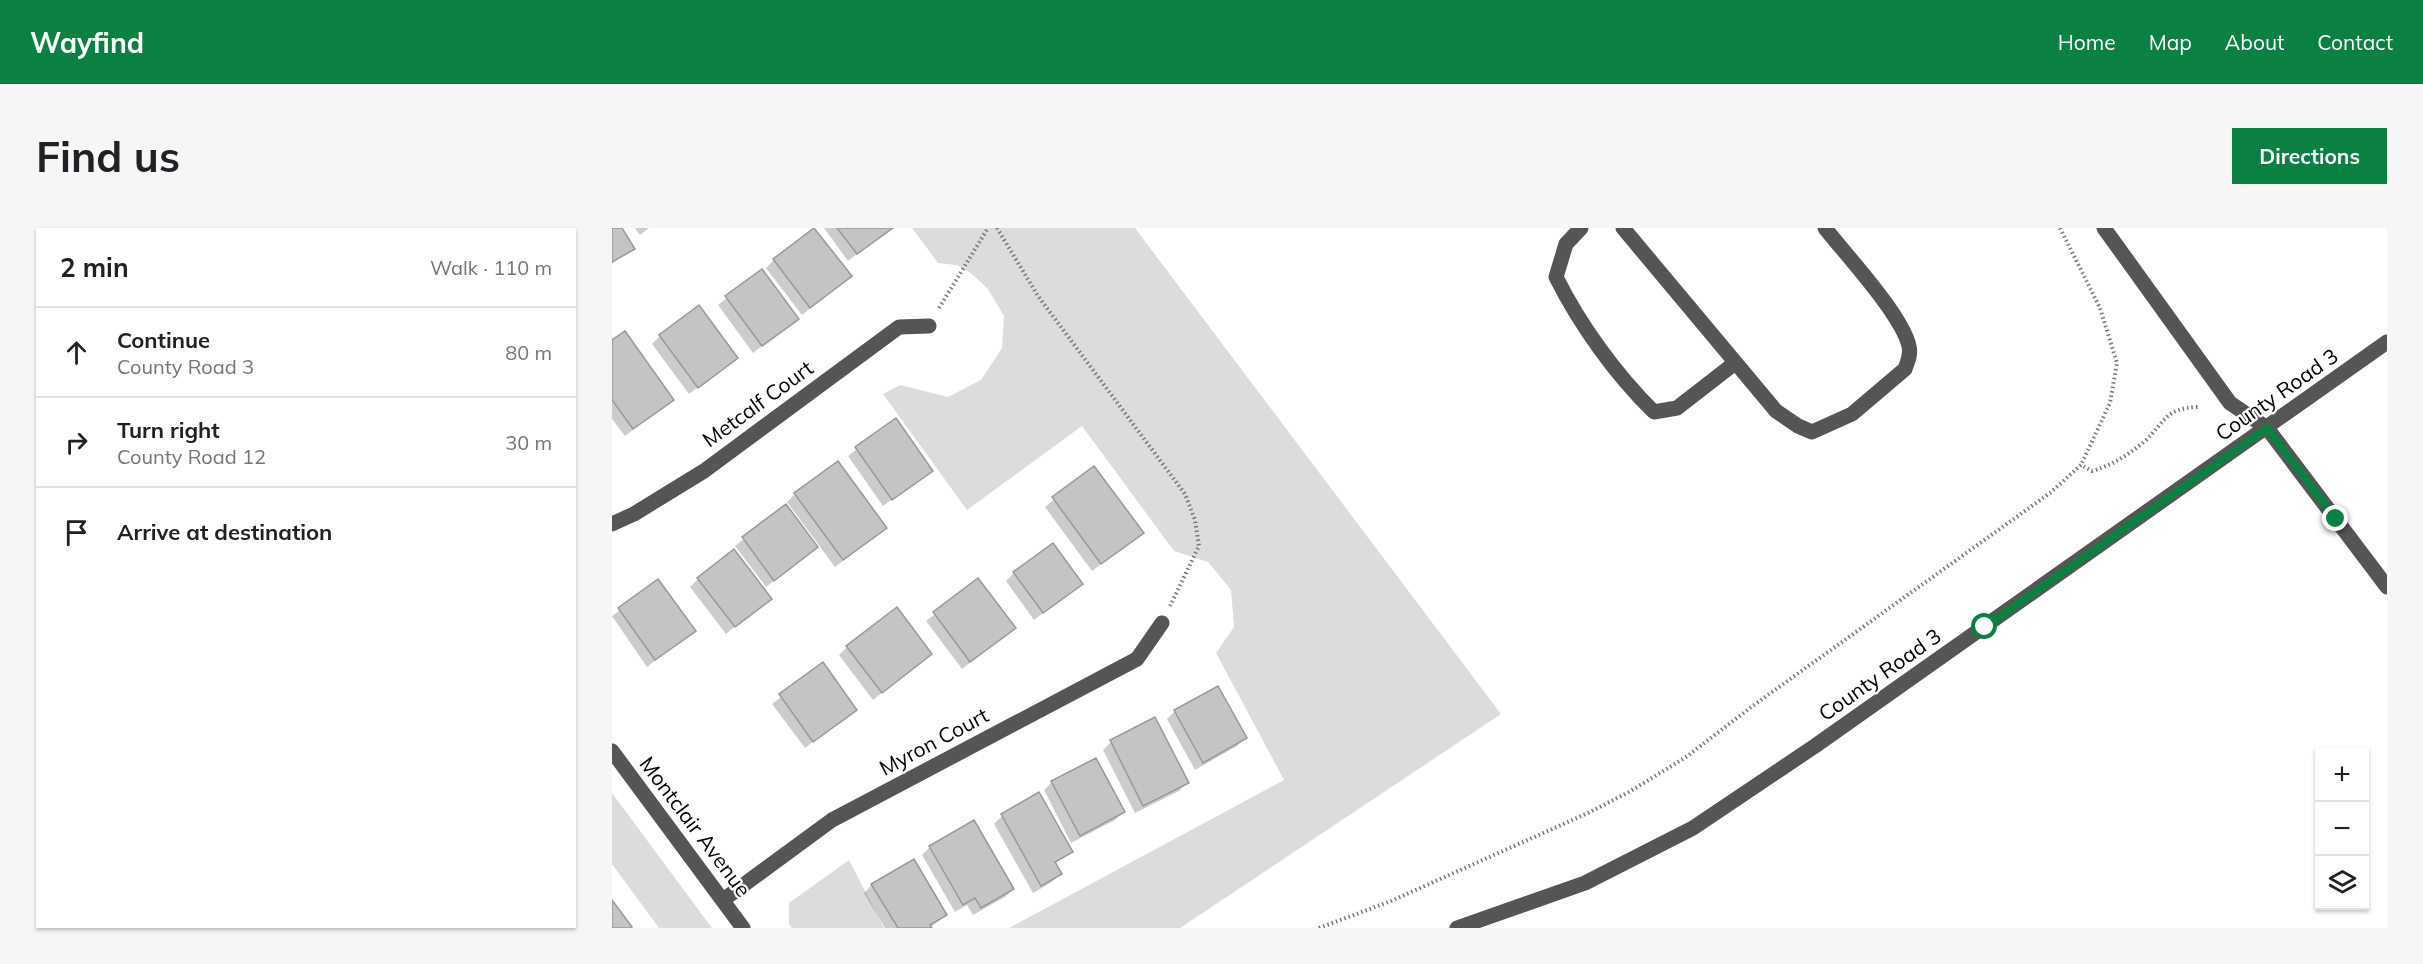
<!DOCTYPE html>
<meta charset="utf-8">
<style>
:root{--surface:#fff;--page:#f6f6f6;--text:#202124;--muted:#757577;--line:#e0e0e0;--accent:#0b8043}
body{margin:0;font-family:Mulish,sans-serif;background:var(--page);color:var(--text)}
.controls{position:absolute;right:18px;bottom:18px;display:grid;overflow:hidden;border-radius:0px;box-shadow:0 2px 4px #0004}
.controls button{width:54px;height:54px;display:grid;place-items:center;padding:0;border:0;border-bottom:2px solid var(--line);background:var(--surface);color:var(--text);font:30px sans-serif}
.stop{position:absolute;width:18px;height:18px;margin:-14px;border:4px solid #0b8043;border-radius:50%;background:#fff}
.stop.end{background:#0b8043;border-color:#fff;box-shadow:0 2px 6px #0008}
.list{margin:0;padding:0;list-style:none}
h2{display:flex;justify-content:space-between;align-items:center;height:78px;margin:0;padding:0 24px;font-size:26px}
h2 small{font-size:20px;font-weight:400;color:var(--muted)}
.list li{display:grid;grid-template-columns:39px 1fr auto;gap:18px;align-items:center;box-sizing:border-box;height:90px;padding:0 24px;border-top:2px solid var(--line)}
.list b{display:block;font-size:22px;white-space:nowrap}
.list p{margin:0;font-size:20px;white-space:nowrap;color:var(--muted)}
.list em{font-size:20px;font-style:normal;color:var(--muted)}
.icon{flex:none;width:33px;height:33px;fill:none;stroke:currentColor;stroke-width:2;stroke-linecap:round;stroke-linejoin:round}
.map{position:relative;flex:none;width:1775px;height:700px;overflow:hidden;border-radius:0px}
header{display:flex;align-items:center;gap:36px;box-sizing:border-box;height:84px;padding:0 30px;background:var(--accent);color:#fff}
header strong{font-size:28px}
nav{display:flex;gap:33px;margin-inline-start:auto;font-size:21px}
.intro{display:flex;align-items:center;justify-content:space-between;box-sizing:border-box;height:144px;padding:0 36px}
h1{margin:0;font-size:42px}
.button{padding:15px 27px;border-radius:0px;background:var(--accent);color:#fff;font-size:21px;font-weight:700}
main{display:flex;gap:36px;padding:0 36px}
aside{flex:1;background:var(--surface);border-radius:0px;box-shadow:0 2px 4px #0004}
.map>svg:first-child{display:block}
.green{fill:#dcdcdc}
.shadow{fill:#0003}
.building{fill:#c4c4c4;stroke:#999;stroke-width:1.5}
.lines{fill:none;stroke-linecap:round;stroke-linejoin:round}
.path{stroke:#777;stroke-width:4;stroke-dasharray:1.5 3;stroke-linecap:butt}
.minor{stroke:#555;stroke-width:15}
.route{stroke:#0b8043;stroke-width:8}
.labels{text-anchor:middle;stroke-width:4.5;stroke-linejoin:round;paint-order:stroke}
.street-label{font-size:21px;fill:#000;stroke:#fff}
</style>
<header>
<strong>Wayfind</strong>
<nav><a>Home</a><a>Map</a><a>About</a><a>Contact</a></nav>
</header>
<div class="intro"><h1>Find us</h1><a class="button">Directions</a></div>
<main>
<aside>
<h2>2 min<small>Walk · 110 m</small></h2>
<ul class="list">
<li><svg class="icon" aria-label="ahead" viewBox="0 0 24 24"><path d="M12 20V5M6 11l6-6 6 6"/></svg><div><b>Continue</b><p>County Road 3</p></div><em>80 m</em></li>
<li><svg class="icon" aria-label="right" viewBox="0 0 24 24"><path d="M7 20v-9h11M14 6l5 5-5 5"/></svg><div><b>Turn right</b><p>County Road 12</p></div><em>30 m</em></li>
<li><svg class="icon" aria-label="arrive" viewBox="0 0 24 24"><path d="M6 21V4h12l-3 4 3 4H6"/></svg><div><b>Arrive at destination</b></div></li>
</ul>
</aside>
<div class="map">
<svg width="1775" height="700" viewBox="0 0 1775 700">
<rect width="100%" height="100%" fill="#fff"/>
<g class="green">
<path d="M300,0h223l366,486 -321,214h-171l275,-148 -68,-127 18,-26 -3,-37 -23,-28 -34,-11 -92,-125 -115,84 -84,-116 17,-9 48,12 33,-17 21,-32 2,-32 -16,-27 -16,-15 -15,-9 -19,-2z"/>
<path d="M0,565l100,135h-53l-47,-64z"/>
<path d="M237,632l35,68h-92l-3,-4v-21z"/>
</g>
<g class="shadow">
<path d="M0,0h8l13,21 -21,15z"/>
<path d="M23,0h14l-9,7z"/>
<path d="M212,0h67l-43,33z"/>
<path d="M162,32l76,16 -48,39 -36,-47z"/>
<path d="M149,43l36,48 -44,34 -35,-48z"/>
<path d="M48,108l76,22 -47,36 -37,-50z"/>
<path d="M0,114l60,57 -47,37 -13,-17z"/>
<path d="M283,192l36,51 -48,35 -35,-50z"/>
<path d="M482,240l48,65 -50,38 -47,-64z"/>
<path d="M183,266l90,34 -50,39 -48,-65z"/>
<path d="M173,278l31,41 -50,40 -31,-41z"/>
<path d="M402,345l67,11 -47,36 -28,-39z"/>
<path d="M86,351l65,24 -37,31 -36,-47z"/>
<path d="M366,352l36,48 -52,41 -36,-48z"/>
<path d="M46,354l36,49 -47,36 -35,-51z"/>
<path d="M235,419l83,7 -57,46 -34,-45z"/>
<path d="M210,437l33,44 -50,39 -33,-44z"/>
<path d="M563,483l70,27 -8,8 -42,24 -28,-51z"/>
<path d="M543,491l32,64 -8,8 -44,22 -32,-63 8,-8z"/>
<path d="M440,554l71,30 -8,8 -44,23 -27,-53z"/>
<path d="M427,566l32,58 -17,12 6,10 -8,8 -19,11 -39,-69 8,-8z"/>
<path d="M318,619l83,42 -8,8 -32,18 -6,-10 -12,7 -33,-57z"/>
<path d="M260,657l73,30 -15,13h-45l-21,-35z"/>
</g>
<g class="building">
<path d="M0,0h10l13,21 -23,13z"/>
<path d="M202,0l38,48 -42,32 -37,-49z"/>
<path d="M225,0h56l-36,26z"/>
<path d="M150,41l37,50 -37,27 -37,-50z"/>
<path d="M87,77l39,53 -40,30 -39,-53z"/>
<path d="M13,103l49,69 -41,29 -21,-29v-60z"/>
<path d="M284,190l37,53 -41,29 -37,-53z"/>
<path d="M226,233l49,67 -44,32 -49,-67z"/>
<path d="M482,238l50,67 -43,31 -49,-67z"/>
<path d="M174,276l32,43 -44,34 -32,-44z"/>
<path d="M441,315l30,41 -40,29 -30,-41z"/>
<path d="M122,321l38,50 -37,28 -38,-49z"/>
<path d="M366,350l38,50 -46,34 -37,-50z"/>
<path d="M46,351l38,52 -41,29 -37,-52z"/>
<path d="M285,379l35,47 -50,39 -36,-47z"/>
<path d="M211,434l34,48 -44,32 -34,-48z"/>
<path d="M606,458l29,52 -44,25 -29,-53z"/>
<path d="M543,489l34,66 -46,23 -33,-66z"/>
<path d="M484,530l29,54 -45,24 -29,-55z"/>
<path d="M427,564l34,60 -18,10 7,12 -21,12 -40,-72z"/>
<path d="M362,592l40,69 -33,19 -6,-10 -12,7 -34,-59z"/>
<path d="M302,631l33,56 -17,10 2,3h-34l-27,-44z"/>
<path d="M0,672l20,27 -2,1h-18z"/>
</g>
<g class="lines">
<g class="path">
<path d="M385,0l41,68 147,198 10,26 4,26 -29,60"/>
<path d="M1448,0l40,80 17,55 -7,40 -29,62"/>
<path d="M327,80l49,-80"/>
<path d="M707,700l72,-27 197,-88 41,-21 57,-35 68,-52 296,-212 31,-28 11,6c21,-6 36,-16 53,-30 21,-20 20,-33 53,-34"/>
</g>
<g class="minor">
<path d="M969,0l-15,16 -10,33c24,48 60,98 98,135l23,-4 58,-45"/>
<path d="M1011,0l153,183 22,15 14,6 40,-18 53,-45c3,-8 6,-15 4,-23 -7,-31 -62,-90 -84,-118"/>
<path d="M1492,0l126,175 37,25 120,159"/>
<path d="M0,296l22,-10 70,-43 195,-144 30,-1"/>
<path d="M0,523l131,177"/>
<path d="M111,672l109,-80 305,-161 25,-36"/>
<path d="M845,700l128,-45 108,-55 122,-82 572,-404"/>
</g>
</g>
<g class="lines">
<path class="route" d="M1373,399l282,-199 69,91"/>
</g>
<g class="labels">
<g class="street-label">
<text transform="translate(1665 167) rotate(-35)" y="7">County Road 3</text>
<text transform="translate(146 176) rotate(-36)" y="7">Metcalf Court</text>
<text transform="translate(1268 447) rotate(-35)" y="7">County Road 3</text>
<text transform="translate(322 514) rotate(-28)" y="7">Myron Court</text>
<text transform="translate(83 599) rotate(53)" y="7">Montclair Avenue</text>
</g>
</g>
</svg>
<div class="controls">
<button>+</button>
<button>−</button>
<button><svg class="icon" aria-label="layers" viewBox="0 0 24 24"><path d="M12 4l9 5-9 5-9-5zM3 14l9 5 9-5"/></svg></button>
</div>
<div class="stop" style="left:1373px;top:399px"></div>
<div class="stop end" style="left:1724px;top:291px"></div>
</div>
</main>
